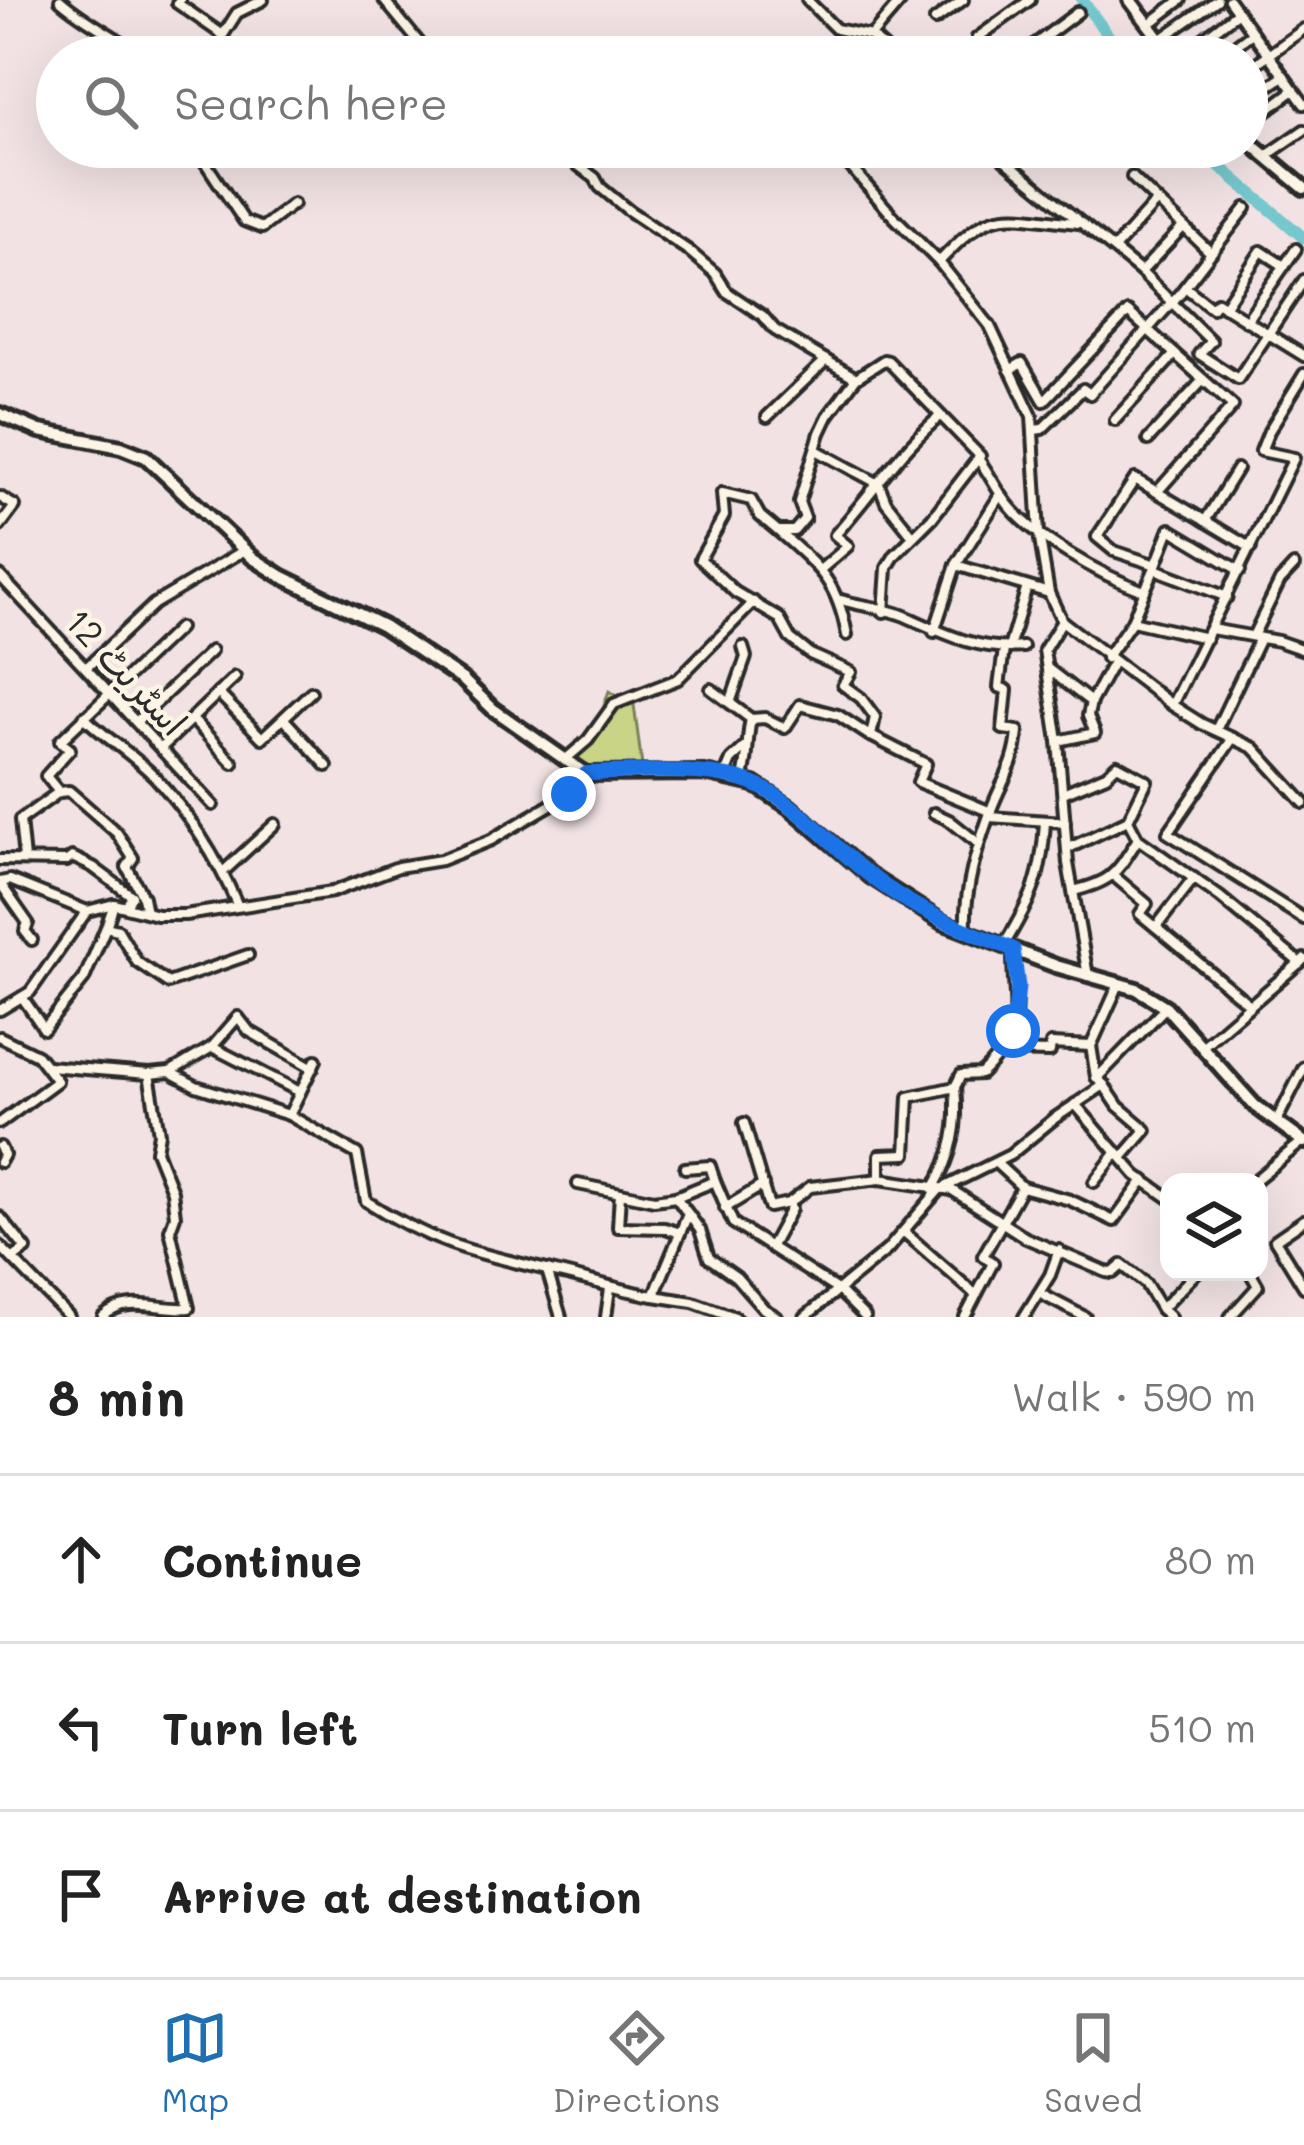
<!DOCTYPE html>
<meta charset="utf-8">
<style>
:root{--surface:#fff;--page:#f2f2f2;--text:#222;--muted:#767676;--line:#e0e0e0;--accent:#1f6fb2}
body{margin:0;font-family:Mali,"Playpen Sans Arabic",sans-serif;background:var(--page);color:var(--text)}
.controls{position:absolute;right:36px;bottom:36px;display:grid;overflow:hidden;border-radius:24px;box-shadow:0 12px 48px #0002}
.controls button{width:108px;height:108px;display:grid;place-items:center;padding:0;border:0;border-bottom:3px solid var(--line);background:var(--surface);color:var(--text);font:60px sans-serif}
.stop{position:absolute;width:36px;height:36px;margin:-27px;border:9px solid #1a73e8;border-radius:50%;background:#fff}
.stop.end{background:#1a73e8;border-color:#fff;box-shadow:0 3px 12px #0008}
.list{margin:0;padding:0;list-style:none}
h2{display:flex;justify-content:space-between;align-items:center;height:156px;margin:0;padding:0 48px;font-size:51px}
h2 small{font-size:39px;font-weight:400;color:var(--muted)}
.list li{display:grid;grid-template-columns:78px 1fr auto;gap:36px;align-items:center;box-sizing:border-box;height:168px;padding:0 48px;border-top:3px solid var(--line)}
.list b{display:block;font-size:45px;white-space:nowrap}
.list em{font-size:39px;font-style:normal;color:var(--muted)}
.icon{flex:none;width:66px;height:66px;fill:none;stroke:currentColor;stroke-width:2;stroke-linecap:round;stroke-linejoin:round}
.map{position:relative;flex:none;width:1304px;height:1317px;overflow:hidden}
.search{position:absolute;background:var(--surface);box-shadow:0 12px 48px #0002;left:36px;right:36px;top:36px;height:132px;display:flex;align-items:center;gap:30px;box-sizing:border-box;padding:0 42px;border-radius:66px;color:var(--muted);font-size:45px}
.sheet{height:660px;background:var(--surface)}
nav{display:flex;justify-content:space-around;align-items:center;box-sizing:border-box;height:168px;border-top:3px solid var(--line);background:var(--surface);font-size:33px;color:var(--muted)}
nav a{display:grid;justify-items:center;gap:6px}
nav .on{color:var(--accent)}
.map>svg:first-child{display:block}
.green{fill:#c9d487;stroke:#7a8059;stroke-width:3}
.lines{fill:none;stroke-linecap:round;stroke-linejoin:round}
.river{stroke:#76c7ce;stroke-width:12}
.minor-casing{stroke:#2b2b2b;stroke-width:16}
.tertiary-casing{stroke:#2b2b2b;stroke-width:20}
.minor{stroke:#fcf5e5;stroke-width:8}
.tertiary{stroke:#fcf5e5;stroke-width:10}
.route{stroke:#1a73e8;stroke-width:15}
.labels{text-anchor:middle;stroke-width:9;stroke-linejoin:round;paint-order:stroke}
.street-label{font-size:36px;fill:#2b2b2b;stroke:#fcf5e5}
</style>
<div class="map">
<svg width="1304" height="1317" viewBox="0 0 1304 1317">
<rect width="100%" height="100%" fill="#f2e2e4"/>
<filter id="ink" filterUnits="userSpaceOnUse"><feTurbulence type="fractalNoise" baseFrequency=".00833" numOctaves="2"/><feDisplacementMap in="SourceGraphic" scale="24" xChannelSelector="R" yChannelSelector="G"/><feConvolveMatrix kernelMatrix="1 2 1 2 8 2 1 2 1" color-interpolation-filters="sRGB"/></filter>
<g filter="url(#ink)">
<path class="green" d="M609,691l25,14 8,61 -53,3 -24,-17 27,-10z"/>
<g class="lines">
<g class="river">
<path d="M1082,0l42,57"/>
<path d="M1197,147l107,91"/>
</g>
<g class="minor-casing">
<g id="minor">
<path d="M60,0c26,23 56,36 84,57"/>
<path d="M180,0l-3,3 46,32 14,-22 26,-13"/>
<path d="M384,0l47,57"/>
<path d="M807,0l29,29 35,7 23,21"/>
<path d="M1229,0l75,104"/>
<path d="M935,20l28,-20"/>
<path d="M1148,25l33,-25"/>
<path d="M871,36l31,-36"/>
<path d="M977,38l53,-38"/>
<path d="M1160,40l57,-40"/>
<path d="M401,57l17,-14"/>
<path d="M1018,57l60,-45"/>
<path d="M1179,57l59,-45"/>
<path d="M1220,57l32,-24"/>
<path d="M1247,70l57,-41"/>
<path d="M1247,100l37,-24"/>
<path d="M1247,125l47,-35"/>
<path d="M195,147l49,74 18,7 31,-24"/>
<path d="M554,147l41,31 5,9 28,23 61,41 26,22 12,19 36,24 12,14 81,48 28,-18 4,1 92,95 -48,62 -37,37 -8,13 -3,44"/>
<path d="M821,147l21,10 51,59 46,46 51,64 42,90 7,118 10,59 13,28 110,84 30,19 52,24 50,55"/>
<path d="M989,147l152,125"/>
<path d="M1266,156l38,-26"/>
<path d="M842,157l8,-10"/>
<path d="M1132,177l79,76"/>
<path d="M1183,227l-42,45 70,69 -12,13 39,25 66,-99"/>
<path d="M1114,249l43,-48"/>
<path d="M939,262c56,-60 64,-46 139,-39"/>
<path d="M1185,287l27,21 5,-6 87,54"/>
<path d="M1224,307l37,-56 23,15"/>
<path d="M1246,321l50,-72"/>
<path d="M1010,370l12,-7 22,38 84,-89 105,94 -76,86"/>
<path d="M767,417l59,-57"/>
<path d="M1115,420l59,-65"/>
<path d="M1034,430l8,-1 41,-40 7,5 91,-102 65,-84"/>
<path d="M1148,440l55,-60"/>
<path d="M816,450l63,34 7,18 27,34"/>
<path d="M979,460c9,12 17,28 25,39 25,37 99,77 140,92"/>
<path d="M0,497l15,9 -15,20"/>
<path d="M1205,521l32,-52"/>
<path d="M778,531l-18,-15 -9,-16 -29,-7 2,23 -24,43 35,33 44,26 11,20 20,16 41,18 -8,13 18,13 14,19 -4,19 55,28 -8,18 73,30"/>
<path d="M956,565l93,28"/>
<path d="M1156,565l14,-36 70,42"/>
<path d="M1155,569l72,28"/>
<path d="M820,570l28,-24 -13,-11c35,-40 64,-83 104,-118"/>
<path d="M0,576l213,229"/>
<path d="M841,600c20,6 45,8 64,16 40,18 73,35 118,31"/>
<path d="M1062,621l-18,29 14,91 10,122 20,113"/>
<path d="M1132,621l74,17"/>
<path d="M1211,629l67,12 26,9"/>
<path d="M934,632l22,-67 44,-70"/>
<path d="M847,635c-10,-55 -29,-68 -69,-104h16l11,-13 -6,-16 21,-69 8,-17 28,-38"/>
<path d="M1253,636l27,-55 14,-15"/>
<path d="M1009,648l18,-61"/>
<path d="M1106,658l26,-37 24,-56 -42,-14 -17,-14 38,-58 116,69"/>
<path d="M86,668l68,-64 89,-53"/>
<path d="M1048,669l43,33 -3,14 7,17 -37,8"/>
<path d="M711,689l40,30c-5,22 -2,40 -9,62"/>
<path d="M218,693l44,45 49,-46"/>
<path d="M1091,702l22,-40"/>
<path d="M730,703l16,-46 -3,-10"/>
<path d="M1172,705l122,-247 -33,-7 8,-20 35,-57"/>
<path d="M84,717c22,22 48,36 71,60 34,37 62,81 82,127"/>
<path d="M192,719l41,44"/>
<path d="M284,719l43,47"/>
<path d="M751,719l14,-1 20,10 15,-23 38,10 32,21"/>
<path d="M136,722l75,-71"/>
<path d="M1216,730l44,-92"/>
<path d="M1233,738l-65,95 136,86"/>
<path d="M161,748l74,-71"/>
<path d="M566,759l22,-19 26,-36 64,-25 76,-77"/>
<path d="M724,777l7,-17 14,-13"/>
<path d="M59,792l10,-1 48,42 16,25 -6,9 16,30 3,15"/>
<path d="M1063,793l43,-18 11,-10 30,16 -19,39 10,19 82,58 80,66"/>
<path d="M934,813l15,7 29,23"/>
<path d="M989,817l76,5"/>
<path d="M1069,848l59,-28"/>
<path d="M24,859l-4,-39 39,-28 -13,-16 24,-27 -10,-8 119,-113"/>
<path d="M0,860l67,1 5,-4 21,10 39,29 -6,10"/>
<path d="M223,872l52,-48"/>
<path d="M1114,876l33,28 -7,10 110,91"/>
<path d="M0,882l10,-2 77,31 27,-7 43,11h28l147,-23 66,-25 43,-7 50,-20 78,-46 17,-20"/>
<path d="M0,883l28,40 -3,8 7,9"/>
<path d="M1073,891c41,-10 43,-18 65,-52"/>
<path d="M114,904l-8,23 12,3 19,32 31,21 80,-28"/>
<path d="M1156,927l38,-49"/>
<path d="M966,929c-2,-42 11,-80 25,-119 11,-30 25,-45 27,-79l-15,-2 4,-39 -8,-3 5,-38"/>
<path d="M1004,945c29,-48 38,-68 41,-124"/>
<path d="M1013,949c-1,60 17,77 -32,125l-20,1 -6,12 -46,10 -3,57 -26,1v24l72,11 74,48 80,34 7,1 9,-8 23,18 16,26 36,-37"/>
<path d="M22,997l22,32 40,-50 22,-52"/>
<path d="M0,1010l30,-18 57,-81"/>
<path d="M0,1037l37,18 20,26 -57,42"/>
<path d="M1203,1046l101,-87"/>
<path d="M212,1047l26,-30 11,14 64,37"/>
<path d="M1005,1051l45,1 1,-8 40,2"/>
<path d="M48,1066l101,8 21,-2 26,14 93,29 68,39 9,47c70,45 111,52 189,71 34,8 65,18 99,24l34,-82"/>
<path d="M170,1072l42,-25 88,45"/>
<path d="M1096,1077l-5,-31 28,-62"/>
<path d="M1104,1085l14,21 28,24 -24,28"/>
<path d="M1075,1104l61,71 33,23"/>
<path d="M289,1115l27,-55"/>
<path d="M1277,1120l27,-53"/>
<path d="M744,1123l25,84 20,-4 21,-16 70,-8"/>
<path d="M0,1147l4,8 -4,7"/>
<path d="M996,1163l26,24 48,13 44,21 30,-41"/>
<path d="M685,1168l25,-2 5,15"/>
<path d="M1094,1182l23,-30"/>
<path d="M1253,1182l50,-41"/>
<path d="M578,1184l76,16 22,-3 24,33 9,28 27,19 28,32 13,8"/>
<path d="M933,1189c20,-35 26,-63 22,-102"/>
<path d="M620,1193l-2,34 47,1 15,5"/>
<path d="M676,1197l39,-16 18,42 106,68 26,26"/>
<path d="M725,1208l38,-23"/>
<path d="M0,1217l26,32 -13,9"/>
<path d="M1304,1220l-29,20 29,47"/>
<path d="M904,1232l72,63"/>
<path d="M0,1246l69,71"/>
<path d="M771,1246l20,-37 -2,-6"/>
<path d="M547,1270l14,47"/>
<path d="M1039,1293l46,24"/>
<path d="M654,1296l39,6 42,15"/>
<path d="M1161,1309l9,8"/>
<path d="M103,1317c24,-23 58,-6 86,-9l-19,-78 5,-14 -3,-25 -16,-40 3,-18 -10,-59"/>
<path d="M606,1317l4,-29"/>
<path d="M805,1317l82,-67 52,-60 71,-35 45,-37 49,-33 -7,-7 69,-71"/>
<path d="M965,1317l28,-54 -10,-7 39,-69"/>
<path d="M1024,1317l26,-42 9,-25"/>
<path d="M1230,1317l28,-31 -8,-14"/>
</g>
</g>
<g class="tertiary-casing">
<g id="tertiary">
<path d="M1130,0l43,57"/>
<path d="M1247,140l57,48"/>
<path d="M0,414l40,17 81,16 25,10 107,101 28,18 102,50 80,54 30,29 93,65 119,-1 49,11 37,24 79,68 72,46 114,44 81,23 29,18 89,99 49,36"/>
</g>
</g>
<use href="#minor" class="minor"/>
<use href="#tertiary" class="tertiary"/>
</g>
</g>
<g class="lines" filter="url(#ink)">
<path class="route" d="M569,794l17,-20c43,-3 125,-7 165,9 44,17 79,61 116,90 44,36 94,56 146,76l5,38 -5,44"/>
</g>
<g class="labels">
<g class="street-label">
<text transform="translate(126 672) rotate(47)" y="13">اسٹریٹ 12</text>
</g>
</g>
</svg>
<div class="controls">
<button><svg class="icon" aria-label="layers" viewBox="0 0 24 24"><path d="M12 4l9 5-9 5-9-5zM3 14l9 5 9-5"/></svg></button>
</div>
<div class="stop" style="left:1013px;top:1031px"></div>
<div class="stop end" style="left:569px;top:794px"></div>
<div class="search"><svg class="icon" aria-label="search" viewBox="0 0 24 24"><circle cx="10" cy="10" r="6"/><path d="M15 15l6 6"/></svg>Search here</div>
</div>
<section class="sheet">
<h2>8 min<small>Walk · 590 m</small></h2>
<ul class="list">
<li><svg class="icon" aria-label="ahead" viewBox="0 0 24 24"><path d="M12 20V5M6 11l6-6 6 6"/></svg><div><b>Continue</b></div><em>80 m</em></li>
<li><svg class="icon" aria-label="left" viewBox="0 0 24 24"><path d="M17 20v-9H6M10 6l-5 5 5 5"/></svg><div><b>Turn left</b></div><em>510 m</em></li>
<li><svg class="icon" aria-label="arrive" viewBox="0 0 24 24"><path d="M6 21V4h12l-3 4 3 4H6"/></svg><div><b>Arrive at destination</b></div></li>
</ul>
</section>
<nav>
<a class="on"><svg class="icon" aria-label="map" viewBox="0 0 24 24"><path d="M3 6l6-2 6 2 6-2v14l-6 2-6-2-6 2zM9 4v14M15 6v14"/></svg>Map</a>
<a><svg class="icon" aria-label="directions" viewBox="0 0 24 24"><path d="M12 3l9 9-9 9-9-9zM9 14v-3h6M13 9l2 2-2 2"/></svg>Directions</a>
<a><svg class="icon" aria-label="saved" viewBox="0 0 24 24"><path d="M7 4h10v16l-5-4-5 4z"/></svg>Saved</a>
</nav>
